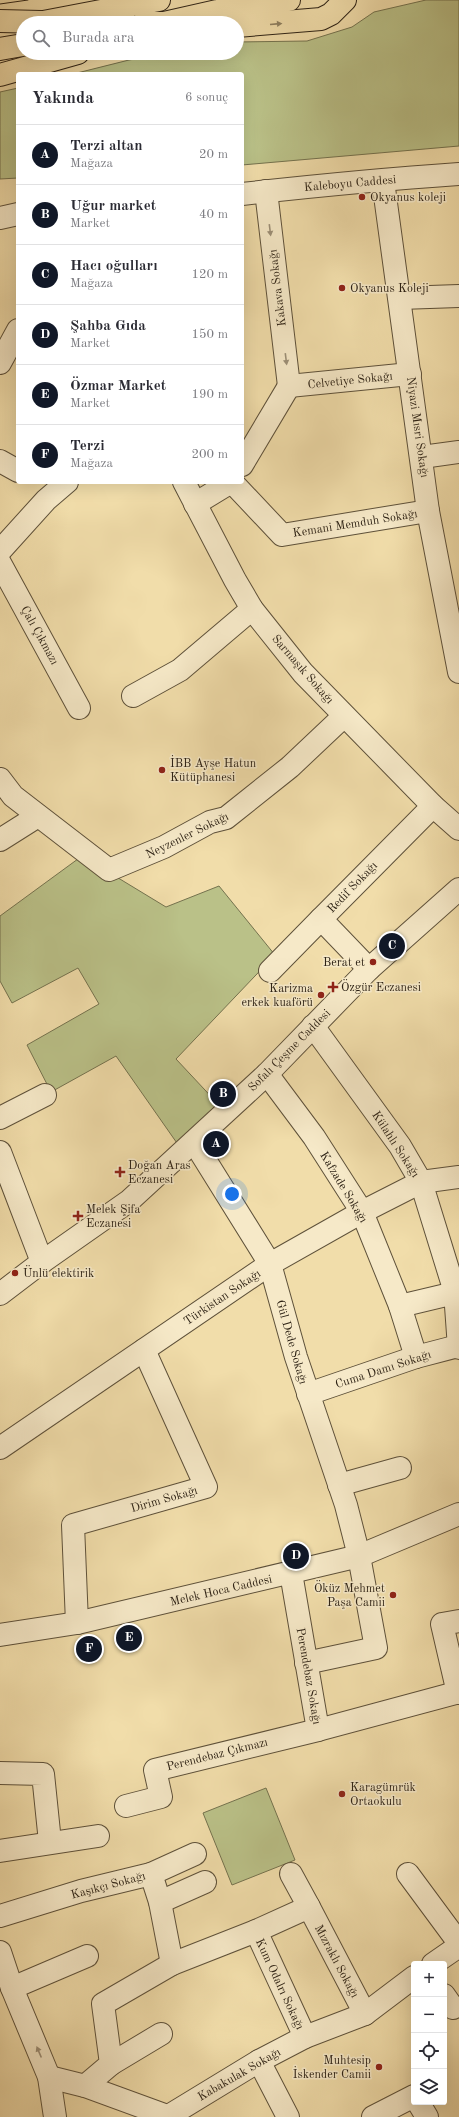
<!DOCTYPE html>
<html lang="tr">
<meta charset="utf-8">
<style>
:root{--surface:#fff;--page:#f7f7f7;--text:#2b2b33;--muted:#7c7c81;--line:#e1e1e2;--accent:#111827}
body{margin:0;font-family:"Old Standard TT",serif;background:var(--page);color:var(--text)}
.controls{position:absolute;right:12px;bottom:12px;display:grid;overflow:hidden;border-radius:4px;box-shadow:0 4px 16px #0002}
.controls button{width:36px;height:36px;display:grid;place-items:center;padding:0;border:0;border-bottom:1px solid var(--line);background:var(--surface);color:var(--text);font:20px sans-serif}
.you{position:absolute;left:232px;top:1194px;width:14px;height:14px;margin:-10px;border:3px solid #fff;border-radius:50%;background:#1a73e8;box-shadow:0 0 0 6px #1a73e833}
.badge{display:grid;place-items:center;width:26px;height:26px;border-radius:50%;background:var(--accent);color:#fff;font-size:13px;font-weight:700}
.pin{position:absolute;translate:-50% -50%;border:2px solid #fff;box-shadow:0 1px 4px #0006}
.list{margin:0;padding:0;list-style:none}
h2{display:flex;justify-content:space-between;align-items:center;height:52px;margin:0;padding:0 16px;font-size:17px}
h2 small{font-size:13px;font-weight:400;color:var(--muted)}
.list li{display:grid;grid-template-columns:26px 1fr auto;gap:12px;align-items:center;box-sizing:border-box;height:60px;padding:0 16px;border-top:1px solid var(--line)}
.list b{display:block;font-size:15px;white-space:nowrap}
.list p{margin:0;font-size:13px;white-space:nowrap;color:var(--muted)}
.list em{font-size:13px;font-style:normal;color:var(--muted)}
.icon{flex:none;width:22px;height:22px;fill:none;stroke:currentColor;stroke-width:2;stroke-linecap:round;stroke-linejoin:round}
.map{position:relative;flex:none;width:459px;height:2117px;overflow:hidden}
.search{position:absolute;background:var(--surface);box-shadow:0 4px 16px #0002;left:16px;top:16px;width:228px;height:44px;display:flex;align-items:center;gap:10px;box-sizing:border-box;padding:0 14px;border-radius:22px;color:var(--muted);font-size:15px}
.panel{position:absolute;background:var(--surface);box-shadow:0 4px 16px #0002;left:16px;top:72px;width:228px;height:412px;border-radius:4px}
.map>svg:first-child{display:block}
.green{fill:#bac188;stroke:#74724e}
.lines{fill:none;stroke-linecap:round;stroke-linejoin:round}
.minor-casing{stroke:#5e513a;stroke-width:24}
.major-casing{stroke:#2d2215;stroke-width:24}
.minor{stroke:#f6e9c8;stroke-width:22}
.major{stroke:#f1ddaa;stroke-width:22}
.tram{stroke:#2d2215;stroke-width:1}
.oneway{fill:#8f8060}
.oneway2{fill:#9c8f77}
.poi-dot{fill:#8f2418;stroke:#f6e9c8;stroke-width:1.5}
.labels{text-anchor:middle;stroke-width:3;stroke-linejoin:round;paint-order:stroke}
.street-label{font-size:12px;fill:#2d2215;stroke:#f6e9c8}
.poi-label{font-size:12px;fill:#2d2215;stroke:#f6e9c8;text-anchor:start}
</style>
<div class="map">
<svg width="459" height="2117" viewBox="0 0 459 2117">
<rect width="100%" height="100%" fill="#f1ddaa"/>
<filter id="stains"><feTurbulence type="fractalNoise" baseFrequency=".005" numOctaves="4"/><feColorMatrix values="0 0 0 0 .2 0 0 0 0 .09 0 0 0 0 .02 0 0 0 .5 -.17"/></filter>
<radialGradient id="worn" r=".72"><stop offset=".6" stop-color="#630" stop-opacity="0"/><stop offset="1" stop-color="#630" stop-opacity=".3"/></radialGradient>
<g class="green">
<path d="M426,0h33v146l-217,19v-91h-169l56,-14 40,-7h68v-11l70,-1 45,-14 22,-15z"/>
<path d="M18,88v90l-18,1v-87z"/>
<path d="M82,856l84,51 53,-21 56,69 -99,104 43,46 -40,41 -63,-90 -65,36 -24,-47 72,-41 -21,-36 -66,35 -12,-22v-65z"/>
<path d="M266,1788l29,72 -63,25 -29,-72z"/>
</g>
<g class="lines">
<g class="minor-casing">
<g id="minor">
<path d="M383,181l45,330 31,161"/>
<path d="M266,191l23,195"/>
<path d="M242,194c72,-8 144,-15 217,-20"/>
<path d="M0,218l18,-4"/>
<path d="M400,298l59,-2"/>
<path d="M0,363l18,-33"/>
<path d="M289,386l121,-12"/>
<path d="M422,457l37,-5"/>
<path d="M0,461l18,10"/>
<path d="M242,465l47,-79"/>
<path d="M184,482l51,98 17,29 51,64 130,133 26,23"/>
<path d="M232,482l50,53 146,-24"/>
<path d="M195,504l36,-22"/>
<path d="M0,551l46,-51 21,-18"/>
<path d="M0,563l79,145"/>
<path d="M133,696l47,-26 72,-61"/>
<path d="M0,779l13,17 96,74 55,-23 46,-25 16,-4 64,-51 54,-51"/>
<path d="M0,840l38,-24"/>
<path d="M369,969l-48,-50 112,-113"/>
<path d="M270,971l51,-52"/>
<path d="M313,1026l87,120 21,36 34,110 4,56"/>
<path d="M267,1074l47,63 48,75 38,94 16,51"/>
<path d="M0,1118l45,-23"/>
<path d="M194,1142l76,122 26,93 50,148 13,51 17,92 -70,15"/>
<path d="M0,1152l42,110"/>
<path d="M0,1294l42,-32 87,-61 138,-127 102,-105 90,-80"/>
<path d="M400,1306l59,-14"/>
<path d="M308,1394l108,-37 42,-11"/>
<path d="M0,1448l270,-184 92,-52 59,-30 38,-5"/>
<path d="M339,1485l61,-17"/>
<path d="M291,1573l27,157 141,-38"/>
<path d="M77,1623l-4,-98 133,-38 -62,-137"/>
<path d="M0,1635l77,-12 282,-67 100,-42"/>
<path d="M458,1693l-16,-69 17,-3"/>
<path d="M0,1773l43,1 7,68"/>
<path d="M126,1806l35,-9 -6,-27 163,-40"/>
<path d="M0,1851l98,-15"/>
<path d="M151,1874l44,-20"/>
<path d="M291,1874l18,33"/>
<path d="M408,1874l51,69"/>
<path d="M160,1902l45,-20"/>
<path d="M0,1916l81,-25 70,-17 9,28 12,62"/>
<path d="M256,1931l49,106"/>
<path d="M0,1952l12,36 37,89 6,40"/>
<path d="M433,1964l26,-18"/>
<path d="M12,1988l75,-32"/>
<path d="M444,1995l9,13"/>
<path d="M259,2061l29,56"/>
<path d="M111,2064l50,-30"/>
<path d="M49,2077l36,9 85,31"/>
<path d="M85,2086l26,-22 -8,-60 69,-40 84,-33 53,-24 56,107"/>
<path d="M418,2102l9,15"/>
<path d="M167,2117l92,-56 46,-24 60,-23 49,-37"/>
<path d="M373,2117l41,-21"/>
</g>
</g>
<g class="major-casing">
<g id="major">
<path d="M0,21l41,1"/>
<path d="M38,23l121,-23"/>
<path d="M143,23h21l53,-12 72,-11"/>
<path d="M237,26l84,-7 10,-5 14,-14"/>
<path d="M0,49l23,-4"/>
<path d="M0,75l78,-22"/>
</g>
</g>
<use href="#minor" class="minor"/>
<use href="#major" class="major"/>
<path class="tram" d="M0,4l28,-4"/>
</g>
<defs><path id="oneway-solid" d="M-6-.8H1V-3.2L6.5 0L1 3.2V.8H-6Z"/></defs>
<use class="oneway" href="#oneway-solid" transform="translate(276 24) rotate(-5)"/>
<g class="oneway2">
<use href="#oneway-solid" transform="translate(270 230) rotate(83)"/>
<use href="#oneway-solid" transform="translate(286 359) rotate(83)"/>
<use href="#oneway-solid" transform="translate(39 2052) rotate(-113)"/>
</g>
<g class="poi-dot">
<circle cx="362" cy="197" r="4"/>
<circle cx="342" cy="288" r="4"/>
<circle cx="162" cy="770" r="4"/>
<circle cx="373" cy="962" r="4"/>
<path d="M331 981h4v4h4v4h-4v4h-4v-4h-4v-4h4z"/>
<circle cx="321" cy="995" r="4"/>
<path d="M118 1166h4v4h4v4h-4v4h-4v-4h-4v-4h4z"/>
<path d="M76 1210h4v4h4v4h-4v4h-4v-4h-4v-4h4z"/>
<circle cx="15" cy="1273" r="4"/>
<circle cx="393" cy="1595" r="4"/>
<circle cx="342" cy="1794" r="4"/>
<circle cx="379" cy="2067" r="4"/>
</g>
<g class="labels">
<g class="street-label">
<text transform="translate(350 183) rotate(-5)" y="4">Kaleboyu Caddesi</text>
<text transform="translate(277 288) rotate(-97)" y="4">Kakava Sokağı</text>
<text transform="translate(350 380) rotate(-6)" y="4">Celvetiye Sokağı</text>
<text transform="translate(418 427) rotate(82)" y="4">Niyazi Mısri Sokağı</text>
<text transform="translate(355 523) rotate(-9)" y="4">Kemani Memduh Sokağı</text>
<text transform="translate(40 635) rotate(61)" y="4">Çalı Çıkmazı</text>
<text transform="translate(303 669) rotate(49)" y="4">Sarmaşık Sokağı</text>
<text transform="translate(187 835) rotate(-26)" y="4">Neyzenler Sokağı</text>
<text transform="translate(352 887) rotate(-46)" y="4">Redif Sokağı</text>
<text transform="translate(289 1050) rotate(-45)" y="4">Sofalı Çeşme Caddesi</text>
<text transform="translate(396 1144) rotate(57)" y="4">Külahlı Sokağı</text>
<text transform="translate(344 1187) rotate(59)" y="4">Kafzade Sokağı</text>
<text transform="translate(222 1297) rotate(-34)" y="4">Türkistan Sokağı</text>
<text transform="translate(292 1342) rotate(74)" y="4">Gül Dede Sokağı</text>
<text transform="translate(383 1369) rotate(-18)" y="4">Cuma Damı Sokağı</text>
<text transform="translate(164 1499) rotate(-16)" y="4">Dirim Sokağı</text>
<text transform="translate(221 1590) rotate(-13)" y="4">Melek Hoca Caddesi</text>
<text transform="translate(309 1676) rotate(80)" y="4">Perendebaz Sokağı</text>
<text transform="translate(217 1754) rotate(-14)" y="4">Perendebaz Çıkmazı</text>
<text transform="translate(108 1885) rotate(-15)" y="4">Kaşıkçı Sokağı</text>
<text transform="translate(337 1961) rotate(62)" y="4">Mızraklı Sokağı</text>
<text transform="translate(280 1984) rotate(65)" y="4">Kum Odalrı Sokağı</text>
<text transform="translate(239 2074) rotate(-30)" y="4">Kabakulak Sokağı</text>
</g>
<g class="poi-label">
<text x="370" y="201">Okyanus koleji</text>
<text x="350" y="292">Okyanus Koleji</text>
<text x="170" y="767">İBB Ayşe Hatun<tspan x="170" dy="14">Kütüphanesi</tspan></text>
<text x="365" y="966" text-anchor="end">Berat et</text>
<text x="341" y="991">Özgür Eczanesi</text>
<text x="313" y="992" text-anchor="end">Karizma<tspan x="313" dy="14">erkek kuaförü</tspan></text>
<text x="128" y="1169">Doğan Aras<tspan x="128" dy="14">Eczanesi</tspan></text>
<text x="86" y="1213">Melek Şifa<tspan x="86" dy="14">Eczanesi</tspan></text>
<text x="23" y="1277">Ünlü elektirik</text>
<text x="385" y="1592" text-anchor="end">Öküz Mehmet<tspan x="385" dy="14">Paşa Camii</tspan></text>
<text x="350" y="1791">Karagümrük<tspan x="350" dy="14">Ortaokulu</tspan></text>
<text x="371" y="2064" text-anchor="end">Muhtesip<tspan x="371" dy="14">İskender Camii</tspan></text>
</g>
</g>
<rect width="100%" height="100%" filter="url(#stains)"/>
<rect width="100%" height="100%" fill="url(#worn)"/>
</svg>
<div class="controls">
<button>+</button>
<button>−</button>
<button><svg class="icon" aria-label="locate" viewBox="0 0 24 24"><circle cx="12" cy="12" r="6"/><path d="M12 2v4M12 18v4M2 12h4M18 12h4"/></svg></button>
<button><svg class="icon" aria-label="layers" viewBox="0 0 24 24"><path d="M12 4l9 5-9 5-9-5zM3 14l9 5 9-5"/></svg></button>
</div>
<div class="you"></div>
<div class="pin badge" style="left:216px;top:1144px">A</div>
<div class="pin badge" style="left:223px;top:1094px">B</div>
<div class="pin badge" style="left:392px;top:946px">C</div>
<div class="pin badge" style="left:296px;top:1556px">D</div>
<div class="pin badge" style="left:129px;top:1638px">E</div>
<div class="pin badge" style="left:89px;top:1649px">F</div>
<div class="search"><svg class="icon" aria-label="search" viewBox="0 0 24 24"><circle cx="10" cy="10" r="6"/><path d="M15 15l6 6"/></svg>Burada ara</div>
<section class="panel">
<h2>Yakında<small>6 sonuç</small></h2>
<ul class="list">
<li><span class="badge">A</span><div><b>Terzi altan</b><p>Mağaza</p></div><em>20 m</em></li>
<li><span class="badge">B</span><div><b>Uğur market</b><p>Market</p></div><em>40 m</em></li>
<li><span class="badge">C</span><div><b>Hacı oğulları</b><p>Mağaza</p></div><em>120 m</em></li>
<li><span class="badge">D</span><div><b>Şahba Gıda</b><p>Market</p></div><em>150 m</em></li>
<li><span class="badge">E</span><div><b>Özmar Market</b><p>Market</p></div><em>190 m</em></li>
<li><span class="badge">F</span><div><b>Terzi</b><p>Mağaza</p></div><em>200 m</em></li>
</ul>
</section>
</div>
